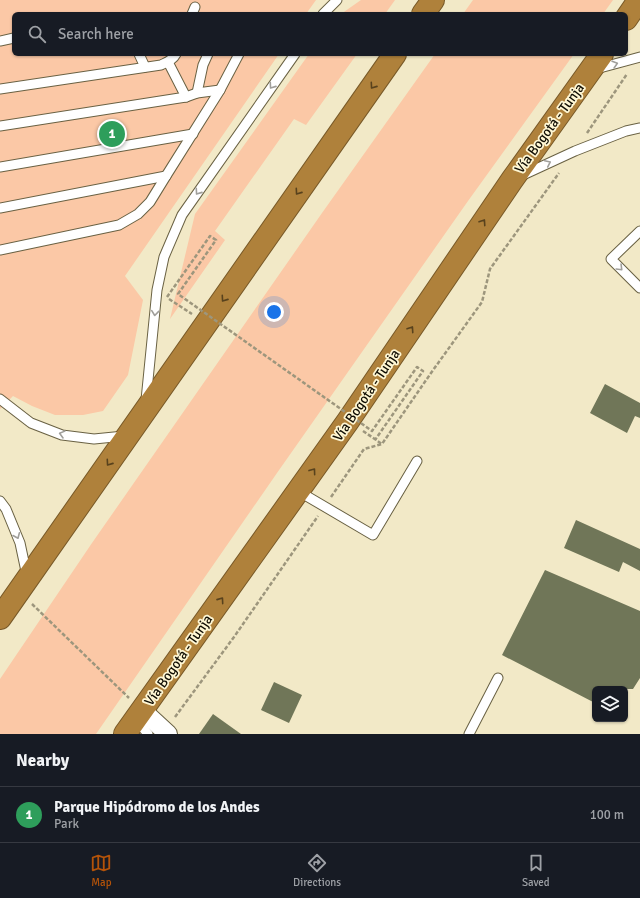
<!DOCTYPE html>
<meta charset="utf-8">
<style>
:root{--surface:#171b24;--page:#242831;--text:#f1f3f6;--muted:#9ea1a6;--line:#363941;--accent:#b45309}
body{margin:0;font-family:Signika,sans-serif;background:var(--page);color:var(--text)}
.controls{position:absolute;right:12px;bottom:12px;display:grid;overflow:hidden;border-radius:6px;box-shadow:0 1px 3px #0004}
.controls button{width:36px;height:36px;display:grid;place-items:center;padding:0;border:0;border-bottom:1px solid var(--line);background:var(--surface);color:var(--text);font:20px sans-serif}
.you{position:absolute;left:274px;top:312px;width:14px;height:14px;margin:-10px;border:3px solid #fff;border-radius:50%;background:#1a73e8;box-shadow:0 0 0 6px #1a73e833}
.badge{display:grid;place-items:center;width:26px;height:26px;border-radius:50%;background:var(--accent);color:#fff;font-size:13px;font-weight:700}
.pin{position:absolute;translate:-50% -50%;border:2px solid #fff;box-shadow:0 1px 4px #0006}
.list{margin:0;padding:0;list-style:none}
h2{display:flex;justify-content:space-between;align-items:center;height:52px;margin:0;padding:0 16px;font-size:17px}
h2 small{font-size:13px;font-weight:400;color:var(--muted)}
.list li{display:grid;grid-template-columns:26px 1fr auto;gap:12px;align-items:center;box-sizing:border-box;height:56px;padding:0 16px;border-top:1px solid var(--line)}
.list b{display:block;font-size:15px;white-space:nowrap}
.list p{margin:0;font-size:13px;white-space:nowrap;color:var(--muted)}
.list em{font-size:13px;font-style:normal;color:var(--muted)}
.icon{flex:none;width:22px;height:22px;fill:none;stroke:currentColor;stroke-width:2;stroke-linecap:round;stroke-linejoin:round}
.map{position:relative;flex:none;width:640px;height:734px;overflow:hidden}
.search{position:absolute;background:var(--surface);box-shadow:0 1px 3px #0004;left:12px;right:12px;top:12px;height:44px;display:flex;align-items:center;gap:10px;box-sizing:border-box;padding:0 14px;border-radius:6px;color:var(--muted);font-size:15px}
.sheet{height:108px;background:var(--surface)}
nav{display:flex;justify-content:space-around;align-items:center;box-sizing:border-box;height:56px;border-top:1px solid var(--line);background:var(--surface);font-size:11px;color:var(--muted)}
nav a{display:grid;justify-items:center;gap:2px}
nav .on{color:var(--accent)}
.map>svg:first-child{display:block}
.green{fill:#fbc8a6}
.building{fill:#707658}
.lines{fill:none;stroke-linecap:round;stroke-linejoin:round}
.lane-casing{stroke:#696143;stroke-width:11}
.street-casing{stroke:#696143;stroke-width:20}
.highway-casing{stroke:#785928;stroke-width:24}
.path{stroke:#9d967d;stroke-width:2.5;stroke-dasharray:4 2;stroke-linecap:butt}
.lane{stroke:#fff;stroke-width:9}
.street{stroke:#fff;stroke-width:18}
.highway{stroke:#af813b;stroke-width:22}
.path-bridge{stroke:#9d967d;stroke-width:2.5;stroke-dasharray:4 2;stroke-linecap:butt}
.oneway{stroke:#a09f9b}
.oneway2{stroke:#58421d}
.labels{text-anchor:middle;stroke-width:3.5;stroke-linejoin:round;paint-order:stroke}
.street-label{font-size:14px;fill:#110e04;stroke:#fff7d4}
</style>
<div class="map">
<svg width="640" height="734" viewBox="0 0 640 734">
<rect width="100%" height="100%" fill="#f2e9c7"/>
<g class="green">
<path d="M0,0h316l-10,14h-292v40h265l-154,222 18,24 -15,75 -25,36 -20,4h-28l-23,-9 -19,-10 -13,13z"/>
<path d="M361,0h34l-10,14h-44z"/>
<path d="M473,0h140l-10,14h-140z"/>
<path d="M309,54h48l-51,71 -12,-6 -79,112 10,9 -55,79 25,-105z"/>
<path d="M435,54h139l-106,147 -191,272 -181,261h-96v-55l92,-136 230,-330z"/>
</g>
<g class="building">
<path d="M605,384l35,19v15l-5,-2 -8,17 -37,-20z"/>
<path d="M576,520l64,29v22l-17,-9 -4,10 -55,-24z"/>
<path d="M545,570l95,41v67l-7,11h-38v14l-93,-48z"/>
<path d="M274,682l28,13 -13,28 -28,-13z"/>
<path d="M213,714l28,20h-42z"/>
</g>
<g class="lines">
<g class="lane-casing">
<g id="lane">
<path d="M192,14l3,-7"/>
<path d="M323,14l14,-14"/>
<path d="M0,41l14,-3"/>
<path d="M139,54l6,13"/>
<path d="M168,62l18,35"/>
<path d="M596,69l44,-12"/>
<path d="M0,89l161,-24c6,-3 12,-5 15,-11"/>
<path d="M197,93l6,-28 5,-11"/>
<path d="M0,126l186,-29 11,-4 23,-3"/>
<path d="M0,167l193,-33"/>
<path d="M523,175l52,-24 51,-20 14,-3"/>
<path d="M0,208l166,-32"/>
<path d="M640,231l-29,28 29,29"/>
<path d="M0,250l119,-25 19,-11 12,-12 16,-26 54,-86 19,-36"/>
<path d="M0,399l31,24 31,12 32,4 30,-3"/>
<path d="M146,400l11,-110 7,-33 18,-42 113,-161"/>
<path d="M298,491l75,44 44,-74"/>
<path d="M0,501l6,8 14,34 7,33"/>
<path d="M136,720l12,14"/>
<path d="M469,734l29,-56"/>
</g>
</g>
<g class="street-casing">
<path id="street" d="M142,710l26,24"/>
</g>
<g class="highway-casing">
<g id="highway">
<path d="M423,14l10,-14"/>
<path d="M626,19l13,-19"/>
<path d="M0,618l395,-564"/>
<path d="M125,734l223,-313 164,-241 90,-126"/>
</g>
</g>
<g class="path">
<path d="M587,133l40,-59"/>
<path d="M169,299l23,15"/>
<path d="M363,431l19,13"/>
<path d="M331,497l33,-48 18,-5 49,-71 51,-71 8,-33 69,-96"/>
<path d="M32,604l97,94"/>
<path d="M175,717l59,-80 84,-121"/>
</g>
<use href="#lane" class="lane"/>
<use href="#street" class="street"/>
<use href="#highway" class="highway"/>
<path class="path-bridge" d="M167,297l43,-61 6,4 -38,54 194,137 45,-64 6,4 -48,69"/>
</g>
<defs><path id="oneway-chevron" d="M-2-3.5L2.5 0L-2 3.5" fill="none" stroke-width="1.6" stroke-linecap="round" stroke-linejoin="round"/></defs>
<g class="oneway">
<use href="#oneway-chevron" transform="translate(615 64) rotate(-16)"/>
<use href="#oneway-chevron" transform="translate(272 86) rotate(125)"/>
<use href="#oneway-chevron" transform="translate(548 163) rotate(-25)"/>
<use href="#oneway-chevron" transform="translate(198 192) rotate(125)"/>
<use href="#oneway-chevron" transform="translate(620 268) rotate(45)"/>
<use href="#oneway-chevron" transform="translate(155 313) rotate(96)"/>
<use href="#oneway-chevron" transform="translate(62 434) rotate(-165)"/>
<use href="#oneway-chevron" transform="translate(17 536) rotate(67)"/>
</g>
<g class="oneway2">
<use href="#oneway-chevron" transform="translate(373 86) rotate(125)"/>
<use href="#oneway-chevron" transform="translate(298 192) rotate(125)"/>
<use href="#oneway-chevron" transform="translate(483 222) rotate(-56)"/>
<use href="#oneway-chevron" transform="translate(224 299) rotate(125)"/>
<use href="#oneway-chevron" transform="translate(411 329) rotate(-56)"/>
<use href="#oneway-chevron" transform="translate(109 463) rotate(125)"/>
<use href="#oneway-chevron" transform="translate(313 471) rotate(-54)"/>
<use href="#oneway-chevron" transform="translate(221 600) rotate(-55)"/>
</g>
<g class="labels">
<g class="street-label">
<text transform="translate(549 128) rotate(-54)" y="5">Vía Bogotá - Tunja</text>
<text transform="translate(366 395) rotate(-56)" y="5">Vía Bogotá - Tunja</text>
<text transform="translate(178 660) rotate(-55)" y="5">Vía Bogotá - Tunja</text>
</g>
</g>
</svg>
<div class="controls">
<button><svg class="icon" aria-label="layers" viewBox="0 0 24 24"><path d="M12 4l9 5-9 5-9-5zM3 14l9 5 9-5"/></svg></button>
</div>
<div class="you"></div>
<div class="pin badge" style="left:112px;top:134px;background:#2e9e5b">1</div>
<div class="search"><svg class="icon" aria-label="search" viewBox="0 0 24 24"><circle cx="10" cy="10" r="6"/><path d="M15 15l6 6"/></svg>Search here</div>
</div>
<section class="sheet">
<h2>Nearby<small></small></h2>
<ul class="list">
<li><span class="badge" style="background:#2e9e5b">1</span><div><b>Parque Hipódromo de los Andes</b><p>Park</p></div><em>100 m</em></li>
</ul>
</section>
<nav>
<a class="on"><svg class="icon" aria-label="map" viewBox="0 0 24 24"><path d="M3 6l6-2 6 2 6-2v14l-6 2-6-2-6 2zM9 4v14M15 6v14"/></svg>Map</a>
<a><svg class="icon" aria-label="directions" viewBox="0 0 24 24"><path d="M12 3l9 9-9 9-9-9zM9 14v-3h6M13 9l2 2-2 2"/></svg>Directions</a>
<a><svg class="icon" aria-label="saved" viewBox="0 0 24 24"><path d="M7 4h10v16l-5-4-5 4z"/></svg>Saved</a>
</nav>
